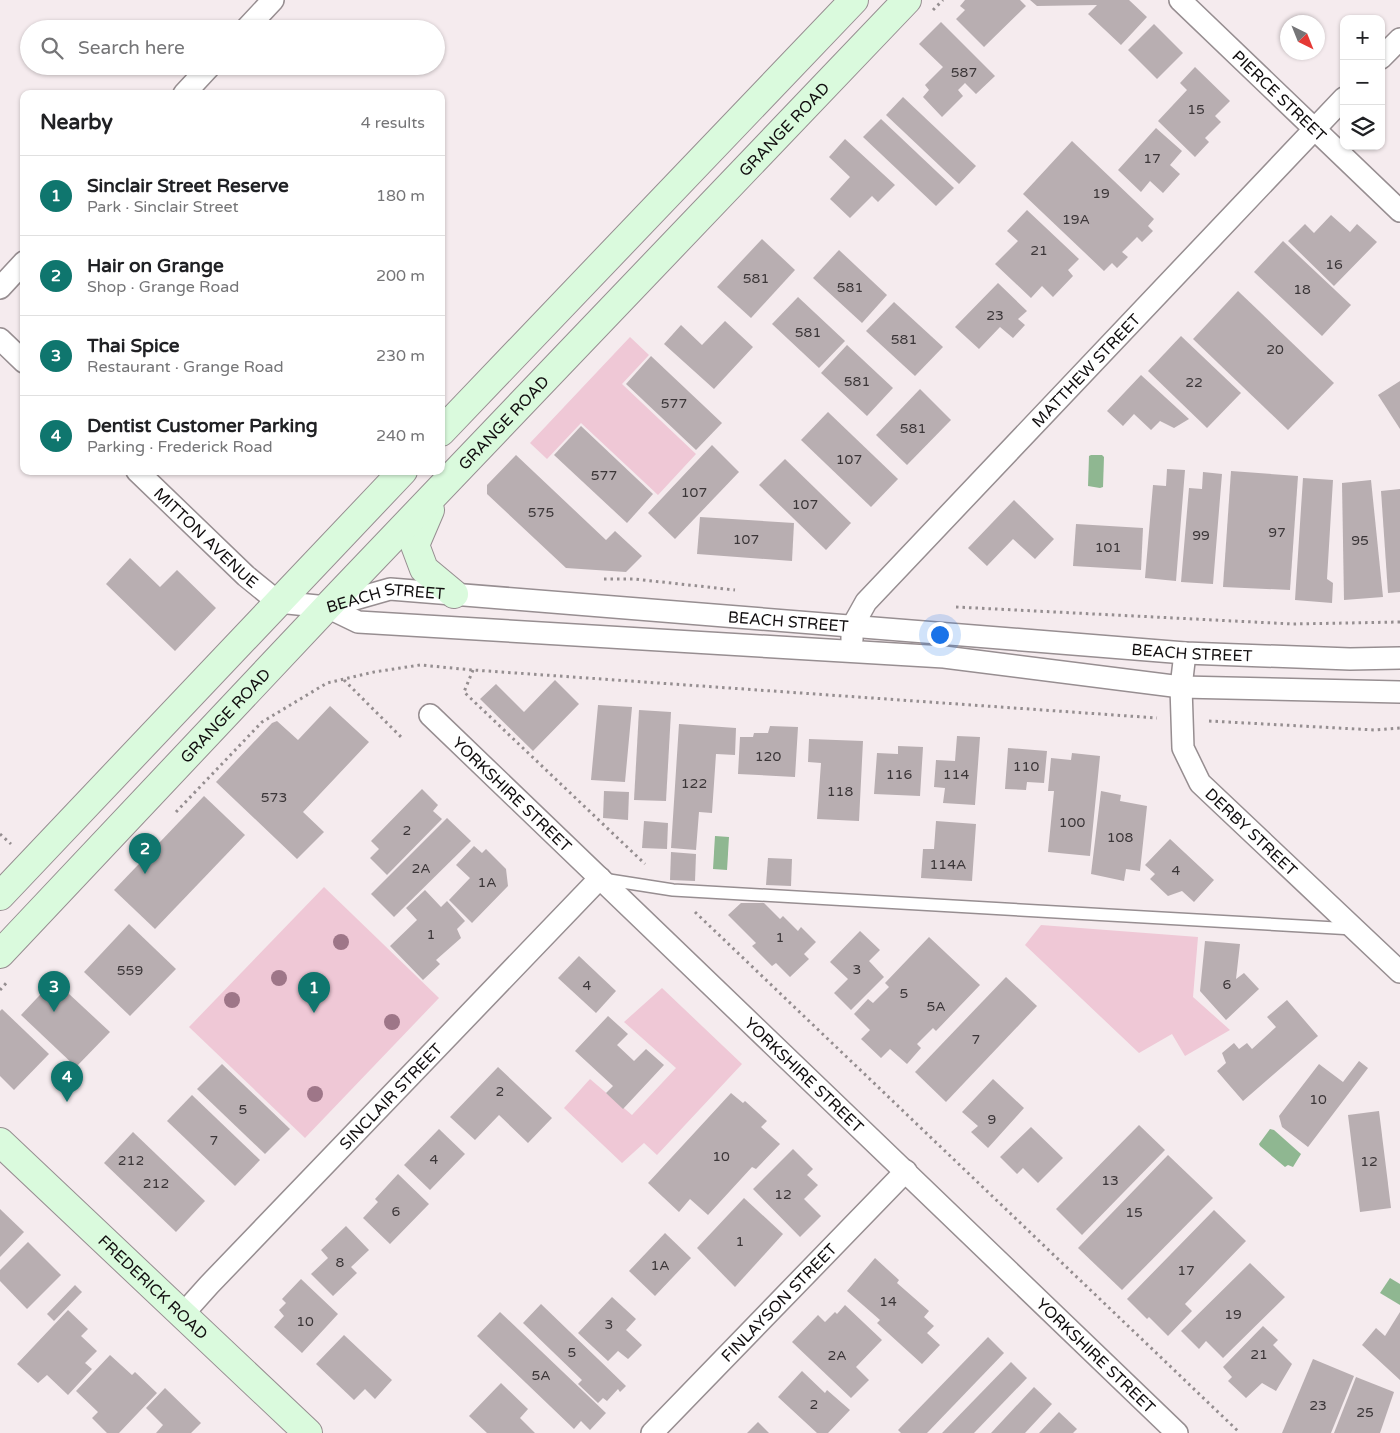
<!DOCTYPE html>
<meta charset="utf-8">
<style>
:root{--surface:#fff;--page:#f6f6f6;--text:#202124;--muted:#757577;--line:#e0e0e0;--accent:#0f766e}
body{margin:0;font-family:"Varela Round",sans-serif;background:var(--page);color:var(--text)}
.controls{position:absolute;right:15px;top:15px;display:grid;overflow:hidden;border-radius:10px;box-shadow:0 1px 4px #0004}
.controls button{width:45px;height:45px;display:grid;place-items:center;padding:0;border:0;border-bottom:1px solid var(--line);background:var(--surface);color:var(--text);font:25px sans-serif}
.compass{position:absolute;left:1280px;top:15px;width:45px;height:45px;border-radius:50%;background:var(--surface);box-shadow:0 1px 4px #0004;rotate:137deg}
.you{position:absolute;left:939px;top:634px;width:18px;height:18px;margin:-12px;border:4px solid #fff;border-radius:50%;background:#1a73e8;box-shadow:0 0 0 8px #1a73e833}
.badge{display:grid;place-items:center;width:32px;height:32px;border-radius:50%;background:var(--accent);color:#fff;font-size:16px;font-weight:700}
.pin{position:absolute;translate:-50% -41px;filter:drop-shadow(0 1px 2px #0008)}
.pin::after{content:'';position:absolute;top:26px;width:18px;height:15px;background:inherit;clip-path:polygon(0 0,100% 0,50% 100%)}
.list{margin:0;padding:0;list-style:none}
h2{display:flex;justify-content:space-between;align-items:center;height:65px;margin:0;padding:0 20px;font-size:21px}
h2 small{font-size:16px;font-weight:400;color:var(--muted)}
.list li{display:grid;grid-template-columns:32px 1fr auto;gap:15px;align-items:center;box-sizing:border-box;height:80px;padding:0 20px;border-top:1px solid var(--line)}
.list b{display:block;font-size:19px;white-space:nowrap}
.list p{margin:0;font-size:16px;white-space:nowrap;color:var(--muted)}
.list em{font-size:16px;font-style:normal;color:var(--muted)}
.icon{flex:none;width:28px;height:28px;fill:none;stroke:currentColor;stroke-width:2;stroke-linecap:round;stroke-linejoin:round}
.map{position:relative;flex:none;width:1400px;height:1433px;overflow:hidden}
.search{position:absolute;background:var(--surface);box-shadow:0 1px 4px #0004;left:20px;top:20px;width:425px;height:55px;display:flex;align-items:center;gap:12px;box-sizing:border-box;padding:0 18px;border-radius:28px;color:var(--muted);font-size:19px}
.panel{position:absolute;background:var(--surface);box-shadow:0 1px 4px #0004;left:20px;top:90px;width:425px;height:385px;border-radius:10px}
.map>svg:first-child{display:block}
.green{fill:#efc8d6}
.water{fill:#8fb791}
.building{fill:#b8aeb1}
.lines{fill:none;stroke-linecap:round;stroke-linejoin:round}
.lane-casing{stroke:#978e91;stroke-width:14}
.street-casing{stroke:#978e91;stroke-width:24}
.secondary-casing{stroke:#978e91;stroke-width:30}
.path{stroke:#958e90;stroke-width:3;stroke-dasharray:2.5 4;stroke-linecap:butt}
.lane{stroke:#fff;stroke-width:11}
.street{stroke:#fff;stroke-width:21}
.secondary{stroke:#dafadd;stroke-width:28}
.tree{fill:#9e7688}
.labels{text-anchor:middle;stroke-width:4;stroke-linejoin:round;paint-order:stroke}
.number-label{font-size:14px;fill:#3b3638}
.street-label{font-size:16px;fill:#110e0f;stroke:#fff}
</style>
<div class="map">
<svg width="1400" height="1433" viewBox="0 0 1400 1433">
<rect width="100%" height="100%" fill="#f5ebee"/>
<g class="green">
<path d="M630,337l19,18 -27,29 74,70 -38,41 -77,-72 -34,36 -17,-16z"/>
<path d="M324,887l115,111 -134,140 -116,-111z"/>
<path d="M1041,925l157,12 -5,60 37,33 -45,26 -13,-22 -33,19 -114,-108z"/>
<path d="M662,988l80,76 -85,91 -13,-12 -22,20 -58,-55 26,-29 42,36 44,-47 -52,-46z"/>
</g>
<g class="water">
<path d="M1091,455h11l2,2 -1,30 -3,1 -12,-2 1,-30z"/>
<path d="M715,836l14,1 -2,33 -14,-1z"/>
<path d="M1270,1129l4,1 27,24 -8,13 -5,-2 -3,2 -25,-21 -1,-2z"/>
<path d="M1390,1278l10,6v21l-20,-12z"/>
</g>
<g class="building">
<path d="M965,0h55l6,6 -42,41 -28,-28 9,-9 -5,-4z"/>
<path d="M1030,0h99l18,17 -26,28 -33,-31 9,-9 -60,1z"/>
<path d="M941,22l54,54 -19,18 -11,-11 -7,7 5,6 -21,21 -19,-20 6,-7 -4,-5 18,-18 -24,-23z"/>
<path d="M1154,24l29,29 -26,26 -29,-29z"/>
<path d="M1195,67l35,34 -15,15 6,6 -16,16 4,4 -14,15 -37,-36 29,-31 -7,-7z"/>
<path d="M903,97l73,69 -17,18 -73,-69z"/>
<path d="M881,119l73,69 -18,18 -73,-69z"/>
<path d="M1156,128l26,23 -12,14 10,9 -17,19 -13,-12 -9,11 -23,-22z"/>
<path d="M845,139l50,46 -17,17 -6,-6 -22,22 -20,-19 20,-22 -21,-20z"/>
<path d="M1072,141l82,78 -6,7 5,5 -11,11 -5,-5 -15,15 6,5 -11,11 -5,-5 -8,8 -81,-77z"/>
<path d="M1027,210l52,49 -11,11 5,6 -20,21 -11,-11 -11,12 -36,-34 23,-23 -11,-10z"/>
<path d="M1331,215l19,17 7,-8 20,18 -43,44 -46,-45 17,-17 9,9z"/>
<path d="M762,239l33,31 -44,48 -34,-31z"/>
<path d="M1283,241l68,64 -29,31 -68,-64z"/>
<path d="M839,250l48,45 -25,28 -49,-45z"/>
<path d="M998,283l29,28 -9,8 7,6 -12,13 -13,-11 -21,22 -24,-22z"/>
<path d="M1238,291l96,92 -46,47 -95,-91z"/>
<path d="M798,297l47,44 -26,27 -47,-44z"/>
<path d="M894,302l49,45 -28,29 -49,-45z"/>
<path d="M725,321l28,26 -39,42 -50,-45 17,-19 21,20z"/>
<path d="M1181,336l60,57 -34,35 -59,-57z"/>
<path d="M847,345l46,43 -26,28 -46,-43z"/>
<path d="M651,356l71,67 -26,27 -70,-66z"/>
<path d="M1141,375l48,44 -15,9 -14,-7 -9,9 -17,-16 -11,12 -16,-15z"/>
<path d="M1400,381v48l-22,-34z"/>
<path d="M920,389l31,31 -44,45 -31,-30z"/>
<path d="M828,412l70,67 -27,28 -70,-67z"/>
<path d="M581,426l72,68 -26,29 -73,-68z"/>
<path d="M712,445l27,27 -64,67 -27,-26z"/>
<path d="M516,455l90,85 9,-9 27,25 -16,16 -60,-4 -79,-74v-9z"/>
<path d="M785,459l66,64 -25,27 -67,-65z"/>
<path d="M1167,469l18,1 -9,111 -31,-3 8,-93 13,1z"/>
<path d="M1231,471l67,5 -8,114 -67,-3z"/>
<path d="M1203,472l19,2 -9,110 -32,-2 8,-94 13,1z"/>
<path d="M1303,478l30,2 -6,99 6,4 -1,20 -37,-3z"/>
<path d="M1371,480l12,117 -39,3 -2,-117z"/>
<path d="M1400,489v103l-12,1 -7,-102z"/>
<path d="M1014,500l40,39 -19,20 -22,-20 -26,27 -19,-18z"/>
<path d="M700,517l94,6 -2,38 -95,-7z"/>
<path d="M1076,524l67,4 -2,42 -68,-4z"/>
<path d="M130,558l30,29 17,-17 39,38 -41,43 -69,-67z"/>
<path d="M555,680l24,24 -46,47 -53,-52 16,-15 28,28z"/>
<path d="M598,705l34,2 -7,75 -34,-2z"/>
<path d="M330,706l39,36 -66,70 21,20 -27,27 -81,-77 56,-59 5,-2 21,19z"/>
<path d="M639,710l32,2 -5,89 -32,-1z"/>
<path d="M679,724l57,4 -1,27 -19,-1 -4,59 -13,-1 -3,38 -25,-2z"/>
<path d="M770,726l28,1 -3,50 -57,-3 2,-37h13l1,-4h14z"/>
<path d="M957,736l23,1 -5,68 -32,-2 2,-15 -11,-1 2,-27 19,1z"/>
<path d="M809,739l54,2 -4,80 -42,-2 4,-56 -13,-1z"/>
<path d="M898,746l25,1 -3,49 -46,-2 3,-41 21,1z"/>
<path d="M1008,748l39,3 -3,32 -17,-1 -1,8 -21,-1z"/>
<path d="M1072,753l28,3 -10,100 -42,-4 6,-61h-6l3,-33 20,2z"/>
<path d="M422,789l16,16 -5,6 9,8 -55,56 -17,-17 9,-9 -8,-8z"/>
<path d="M604,791l25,1 -1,28 -25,-2z"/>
<path d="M1101,791l20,4 -1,6 27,5 -7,65 -14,-2 -2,12 -33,-7z"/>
<path d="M204,796l41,39 -90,94 -41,-39z"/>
<path d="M447,818l24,23 -77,76 -23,-23z"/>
<path d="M644,821l24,2 -1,26 -25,-1z"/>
<path d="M936,821l40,3 -4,57 -51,-3 2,-29h11z"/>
<path d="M1170,839l44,41 -20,22 -12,-11 -14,5 -18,-17 5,-5 -10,-9z"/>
<path d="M474,846l8,7 4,-4 20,20 2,17 -36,37 -23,-23 21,-22 -14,-13z"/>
<path d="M671,852l25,2 -1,27 -25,-1z"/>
<path d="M768,858l24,1 -1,27 -25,-1z"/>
<path d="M425,890l16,17 6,-6 18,20 -8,8 4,9 -25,22 4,4 -17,16 -33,-34 27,-26 -11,-12z"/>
<path d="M741,903h23l16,16 3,-3 15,15 3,-4 15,15 -12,12 5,5 -19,18 -14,-14 -4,3 -20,-20 4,-3 -28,-28z"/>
<path d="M129,924l47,45 -46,47 -46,-44z"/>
<path d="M860,931l20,19 -11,11 15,16 -33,33 -17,-17 14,-14 -18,-17z"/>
<path d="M929,937l51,48 -44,46 -3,-3 -16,16 4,4 -14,16 -17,-15 -9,9 -20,-19 9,-9 -16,-16 14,-15 5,4 16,-16 -4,-4z"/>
<path d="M1205,941l35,3 -4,35 8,-6 15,16 -33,31 -26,-29z"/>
<path d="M579,956l37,35 -20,22 -38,-35z"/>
<path d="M1006,977l31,29 -91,96 -31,-30z"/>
<path d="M54,980l56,52 -34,35 -55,-52z"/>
<path d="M1287,1000l31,36 -75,65 -26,-30 9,-8 -4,-10 12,-10 5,6 8,-6 5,6 24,-22 -9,-10z"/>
<path d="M2,1009l47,45 -35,36 -14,-14v-65z"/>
<path d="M608,1016l20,18 -11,11 17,16 12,-12 18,16 -41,44 -17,-16 7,-7 -38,-35z"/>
<path d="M1359,1061l9,7 -60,79 -26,-20 -3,-11 40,-52 24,18z"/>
<path d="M222,1064l68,65 -25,25 -68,-65z"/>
<path d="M498,1067l54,51 -24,25 -29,-28 -24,25 -25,-23z"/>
<path d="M993,1079l31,29 -36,40 -17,-16 7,-6 -16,-14z"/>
<path d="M731,1093l12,10 2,-2 22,20 -6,6 19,17 -24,25 -4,-2 -44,48 -18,-16 -11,13 -31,-29z"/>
<path d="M192,1095l68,65 -25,26 -68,-65z"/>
<path d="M1379,1111l12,97 -31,4 -12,-97z"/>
<path d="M1139,1125l26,25 -83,85 -26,-26z"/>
<path d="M1031,1127l32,31 -25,25 -15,-15 -6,6 -17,-17z"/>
<path d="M439,1129l26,25 -35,36 -26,-25z"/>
<path d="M133,1132l72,69 -29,31 -72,-69z"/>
<path d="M793,1149l20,20 -6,6 11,10 -14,14 17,17 -21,21 -47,-48z"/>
<path d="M1168,1155l45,43 -91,92 -44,-42z"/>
<path d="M398,1174l31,30 -39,40 -27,-26 15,-16 -3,-3z"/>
<path d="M744,1198l39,36 -48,53 -38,-39z"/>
<path d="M0,1209l24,23 -24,25z"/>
<path d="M1214,1210l32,31 -61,63 7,7 -24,25 -19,-19 -2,2 -20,-20z"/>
<path d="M346,1226l23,24 -18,17 6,6 -24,23 -22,-22 17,-16 -7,-8z"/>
<path d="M665,1233l26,25 -36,38 -26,-25z"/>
<path d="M28,1242l33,33 -34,34 -27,-28v-11z"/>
<path d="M875,1258l24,22 -2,3 32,28 -5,6 10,9 -7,7 13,12 -18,19 -45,-41 3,-3 -33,-29z"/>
<path d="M1250,1263l35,34 -62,61 -17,-17 -7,8 -18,-18z"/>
<path d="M301,1279l37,35 -36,39 -28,-26 10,-11 -5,-6 7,-7 -4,-4z"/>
<path d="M75,1285l7,7 -28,29 -7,-7z"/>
<path d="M612,1297l24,22 -10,11 16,15 -14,14 -10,-8 -10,10 -30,-28z"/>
<path d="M541,1304l85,82 -6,6 -2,-3 -11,12 -4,-3 -5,5 -20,-19 4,-4 -59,-57z"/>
<path d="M845,1305l37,35 -26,27 13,13 -18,18 -59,-56 26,-27 7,7 10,-10 2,2z"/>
<path d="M68,1310l20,19 -7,7 16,15 -12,12 7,6 -24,26 -21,-20 -9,8 -21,-19z"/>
<path d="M500,1312l106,101 -16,17 -9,-9 -7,8 -97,-93z"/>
<path d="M1400,1312v68l-38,-35 14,-17 9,8z"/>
<path d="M1263,1326l15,14 -5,5 19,19 -16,27 -14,-8 -16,15 -18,-17 4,-4 -9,-10z"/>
<path d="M344,1335l48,45 -17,19 -10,-10 -11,11 -38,-36z"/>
<path d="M988,1337l16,16 -77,80h-26l-3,-3z"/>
<path d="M110,1355l22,20 3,-3 22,21 -38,40h-12l-15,-15 6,-6 -22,-21z"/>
<path d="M1313,1359l41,17 -23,57h-49z"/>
<path d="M1011,1362l16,16 -53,55h-32z"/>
<path d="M802,1371l23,22 2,-3 23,20 -22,23h-11l-39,-36z"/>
<path d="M1356,1377l38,15 -14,41h-46z"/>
<path d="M501,1383l27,26 -8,9 15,15h-48l-18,-17z"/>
<path d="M1034,1387l18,17 -27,29h-34z"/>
<path d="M165,1388l36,35 -10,10h-35l7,-8 -17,-17z"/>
<path d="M1059,1412l18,17 -4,4h-34z"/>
<path d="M758,1422l11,11h-22z"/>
</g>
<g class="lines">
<g class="lane-casing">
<path id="lane" d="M603,879l70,11 680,39"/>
</g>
<g class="street-casing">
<g id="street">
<path id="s1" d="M1180,0l220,211"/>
<path d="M246,29l27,-29"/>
<path d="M1381,58l19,-19"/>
<path d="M184,94l26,-28"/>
<path d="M0,288l24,-26"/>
<path d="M0,339l24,23"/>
<path id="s2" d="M137,471l109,105 32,26 49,5 31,15 586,35 237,30 219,5"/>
<path id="s3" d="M327,607l63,-18 795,64 165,6 50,-1"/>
<path id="s4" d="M852,640v-13l14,-25 478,-504"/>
<path id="s5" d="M1185,653l-4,34 2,61 17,35 200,189"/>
<path id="s6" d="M430,715l747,718"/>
<path id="s7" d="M183,1314l26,-29 391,-407"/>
<path id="s8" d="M652,1433l254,-262"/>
</g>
</g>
<g class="secondary-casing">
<g id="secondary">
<path d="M441,432l413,-432"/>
<path d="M430,510l-15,35 9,24 30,25"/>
<path d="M0,896l403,-425"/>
<path id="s9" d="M0,954l327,-347 580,-607"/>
<path id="s10" d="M0,1142l308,291"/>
</g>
</g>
<g class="path">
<path d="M933,10l10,-10"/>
<path d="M604,579h30l101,11"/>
<path d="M956,607l337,17 107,-2"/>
<path d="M473,670l-9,22 181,172"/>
<path d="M344,680l57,57"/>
<path d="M1209,721l166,9 25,-2"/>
<path d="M176,812l86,-90 65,-39 47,-11 46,-7 53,5 684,48"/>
<path d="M0,834l11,10"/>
<path d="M695,912l545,521"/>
<path d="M0,990l8,-9"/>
</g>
<use href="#lane" class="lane"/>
<use href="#street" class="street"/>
<use href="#secondary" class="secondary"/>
</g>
<g class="tree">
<circle cx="341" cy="942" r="8"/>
<circle cx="279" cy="978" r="8"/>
<circle cx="232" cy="1000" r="8"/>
<circle cx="392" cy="1022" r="8"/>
<circle cx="315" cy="1094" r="8"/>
</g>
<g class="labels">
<g class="number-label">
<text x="964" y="77">587</text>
<text x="1196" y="114">15</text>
<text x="1152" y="163">17</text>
<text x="1101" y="198">19</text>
<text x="1076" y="224">19A</text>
<text x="1039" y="255">21</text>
<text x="1334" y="269">16</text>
<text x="756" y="283">581</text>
<text x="850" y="292">581</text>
<text x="1302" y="294">18</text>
<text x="995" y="320">23</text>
<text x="808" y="337">581</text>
<text x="904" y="344">581</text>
<text x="1275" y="354">20</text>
<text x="857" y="386">581</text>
<text x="1194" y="387">22</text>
<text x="674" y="408">577</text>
<text x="913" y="433">581</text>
<text x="849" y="464">107</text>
<text x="604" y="480">577</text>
<text x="694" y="497">107</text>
<text x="805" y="509">107</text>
<text x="541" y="517">575</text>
<text x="1277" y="537">97</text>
<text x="1201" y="540">99</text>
<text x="746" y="544">107</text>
<text x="1360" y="545">95</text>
<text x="1108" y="552">101</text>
<text x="768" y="761">120</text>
<text x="1026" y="771">110</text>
<text x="899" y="779">116</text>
<text x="956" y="779">114</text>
<text x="694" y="788">122</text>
<text x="840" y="796">118</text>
<text x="274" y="802">573</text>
<text x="1072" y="827">100</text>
<text x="407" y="835">2</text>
<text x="1120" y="842">108</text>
<text x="948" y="869">114A</text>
<text x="421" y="873">2A</text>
<text x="1176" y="875">4</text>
<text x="487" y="887">1A</text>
<text x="431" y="939">1</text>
<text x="780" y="942">1</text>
<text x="857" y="974">3</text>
<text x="130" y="975">559</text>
<text x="1227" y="989">6</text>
<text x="587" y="990">4</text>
<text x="904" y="998">5</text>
<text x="936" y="1011">5A</text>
<text x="976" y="1044">7</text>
<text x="500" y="1096">2</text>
<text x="1318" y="1104">10</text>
<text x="243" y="1114">5</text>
<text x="992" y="1124">9</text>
<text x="214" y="1145">7</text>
<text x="721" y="1161">10</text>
<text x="434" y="1164">4</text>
<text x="131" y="1165">212</text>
<text x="1369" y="1166">12</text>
<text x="1110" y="1185">13</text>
<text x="156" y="1188">212</text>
<text x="783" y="1199">12</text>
<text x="396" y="1216">6</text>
<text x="1134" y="1217">15</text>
<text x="740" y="1246">1</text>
<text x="340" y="1267">8</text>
<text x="660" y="1270">1A</text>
<text x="1186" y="1275">17</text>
<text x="888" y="1306">14</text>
<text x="1233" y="1319">19</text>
<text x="305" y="1326">10</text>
<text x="609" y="1329">3</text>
<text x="572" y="1357">5</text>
<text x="1259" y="1359">21</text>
<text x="837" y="1360">2A</text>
<text x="541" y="1380">5A</text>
<text x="814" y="1409">2</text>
<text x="1318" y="1410">23</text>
<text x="1365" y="1417">25</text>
</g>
<g class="street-label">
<text dy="6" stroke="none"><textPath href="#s1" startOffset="138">PIERCE STREET</textPath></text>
<text dy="6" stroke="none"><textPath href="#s9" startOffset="1138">GRANGE ROAD</textPath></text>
<text dy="6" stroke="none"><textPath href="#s4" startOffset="361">MATTHEW STREET</textPath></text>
<text dy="6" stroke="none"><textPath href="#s9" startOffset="732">GRANGE ROAD</textPath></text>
<text dy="6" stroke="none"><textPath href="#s2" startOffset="96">MITTON AVENUE</textPath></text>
<text dy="6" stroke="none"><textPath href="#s3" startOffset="60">BEACH STREET</textPath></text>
<text dy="6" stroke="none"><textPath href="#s3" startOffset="465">BEACH STREET</textPath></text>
<text dy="6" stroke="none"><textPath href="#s3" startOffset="870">BEACH STREET</textPath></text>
<text dy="6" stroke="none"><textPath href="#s9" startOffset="328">GRANGE ROAD</textPath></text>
<text dy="6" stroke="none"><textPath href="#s6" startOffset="114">YORKSHIRE STREET</textPath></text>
<text dy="6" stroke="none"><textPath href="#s5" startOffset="205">DERBY STREET</textPath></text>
<text dy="6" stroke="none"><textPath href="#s6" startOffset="519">YORKSHIRE STREET</textPath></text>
<text dy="6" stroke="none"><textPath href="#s7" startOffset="301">SINCLAIR STREET</textPath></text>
<text dy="6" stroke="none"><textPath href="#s10" startOffset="211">FREDERICK ROAD</textPath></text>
<text dy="6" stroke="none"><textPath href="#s8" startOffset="182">FINLAYSON STREET</textPath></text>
<text dy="6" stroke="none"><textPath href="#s6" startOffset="924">YORKSHIRE STREET</textPath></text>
</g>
</g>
</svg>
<div class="controls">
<button>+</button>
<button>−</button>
<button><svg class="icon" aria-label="layers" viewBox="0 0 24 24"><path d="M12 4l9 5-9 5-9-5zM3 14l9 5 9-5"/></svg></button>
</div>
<svg class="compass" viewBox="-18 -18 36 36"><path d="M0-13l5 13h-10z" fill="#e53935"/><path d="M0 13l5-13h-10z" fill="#757577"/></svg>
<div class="you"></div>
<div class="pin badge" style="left:314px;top:1013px">1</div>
<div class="pin badge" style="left:145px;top:874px">2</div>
<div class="pin badge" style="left:54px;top:1012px">3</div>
<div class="pin badge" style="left:67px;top:1102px">4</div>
<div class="search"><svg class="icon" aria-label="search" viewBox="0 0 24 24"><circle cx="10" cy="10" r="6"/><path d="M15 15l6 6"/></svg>Search here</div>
<section class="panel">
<h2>Nearby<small>4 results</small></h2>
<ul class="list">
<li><span class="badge">1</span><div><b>Sinclair Street Reserve</b><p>Park · Sinclair Street</p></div><em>180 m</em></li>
<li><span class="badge">2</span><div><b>Hair on Grange</b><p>Shop · Grange Road</p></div><em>200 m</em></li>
<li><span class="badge">3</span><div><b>Thai Spice</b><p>Restaurant · Grange Road</p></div><em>230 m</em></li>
<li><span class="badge">4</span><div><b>Dentist Customer Parking</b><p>Parking · Frederick Road</p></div><em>240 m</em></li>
</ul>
</section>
</div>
